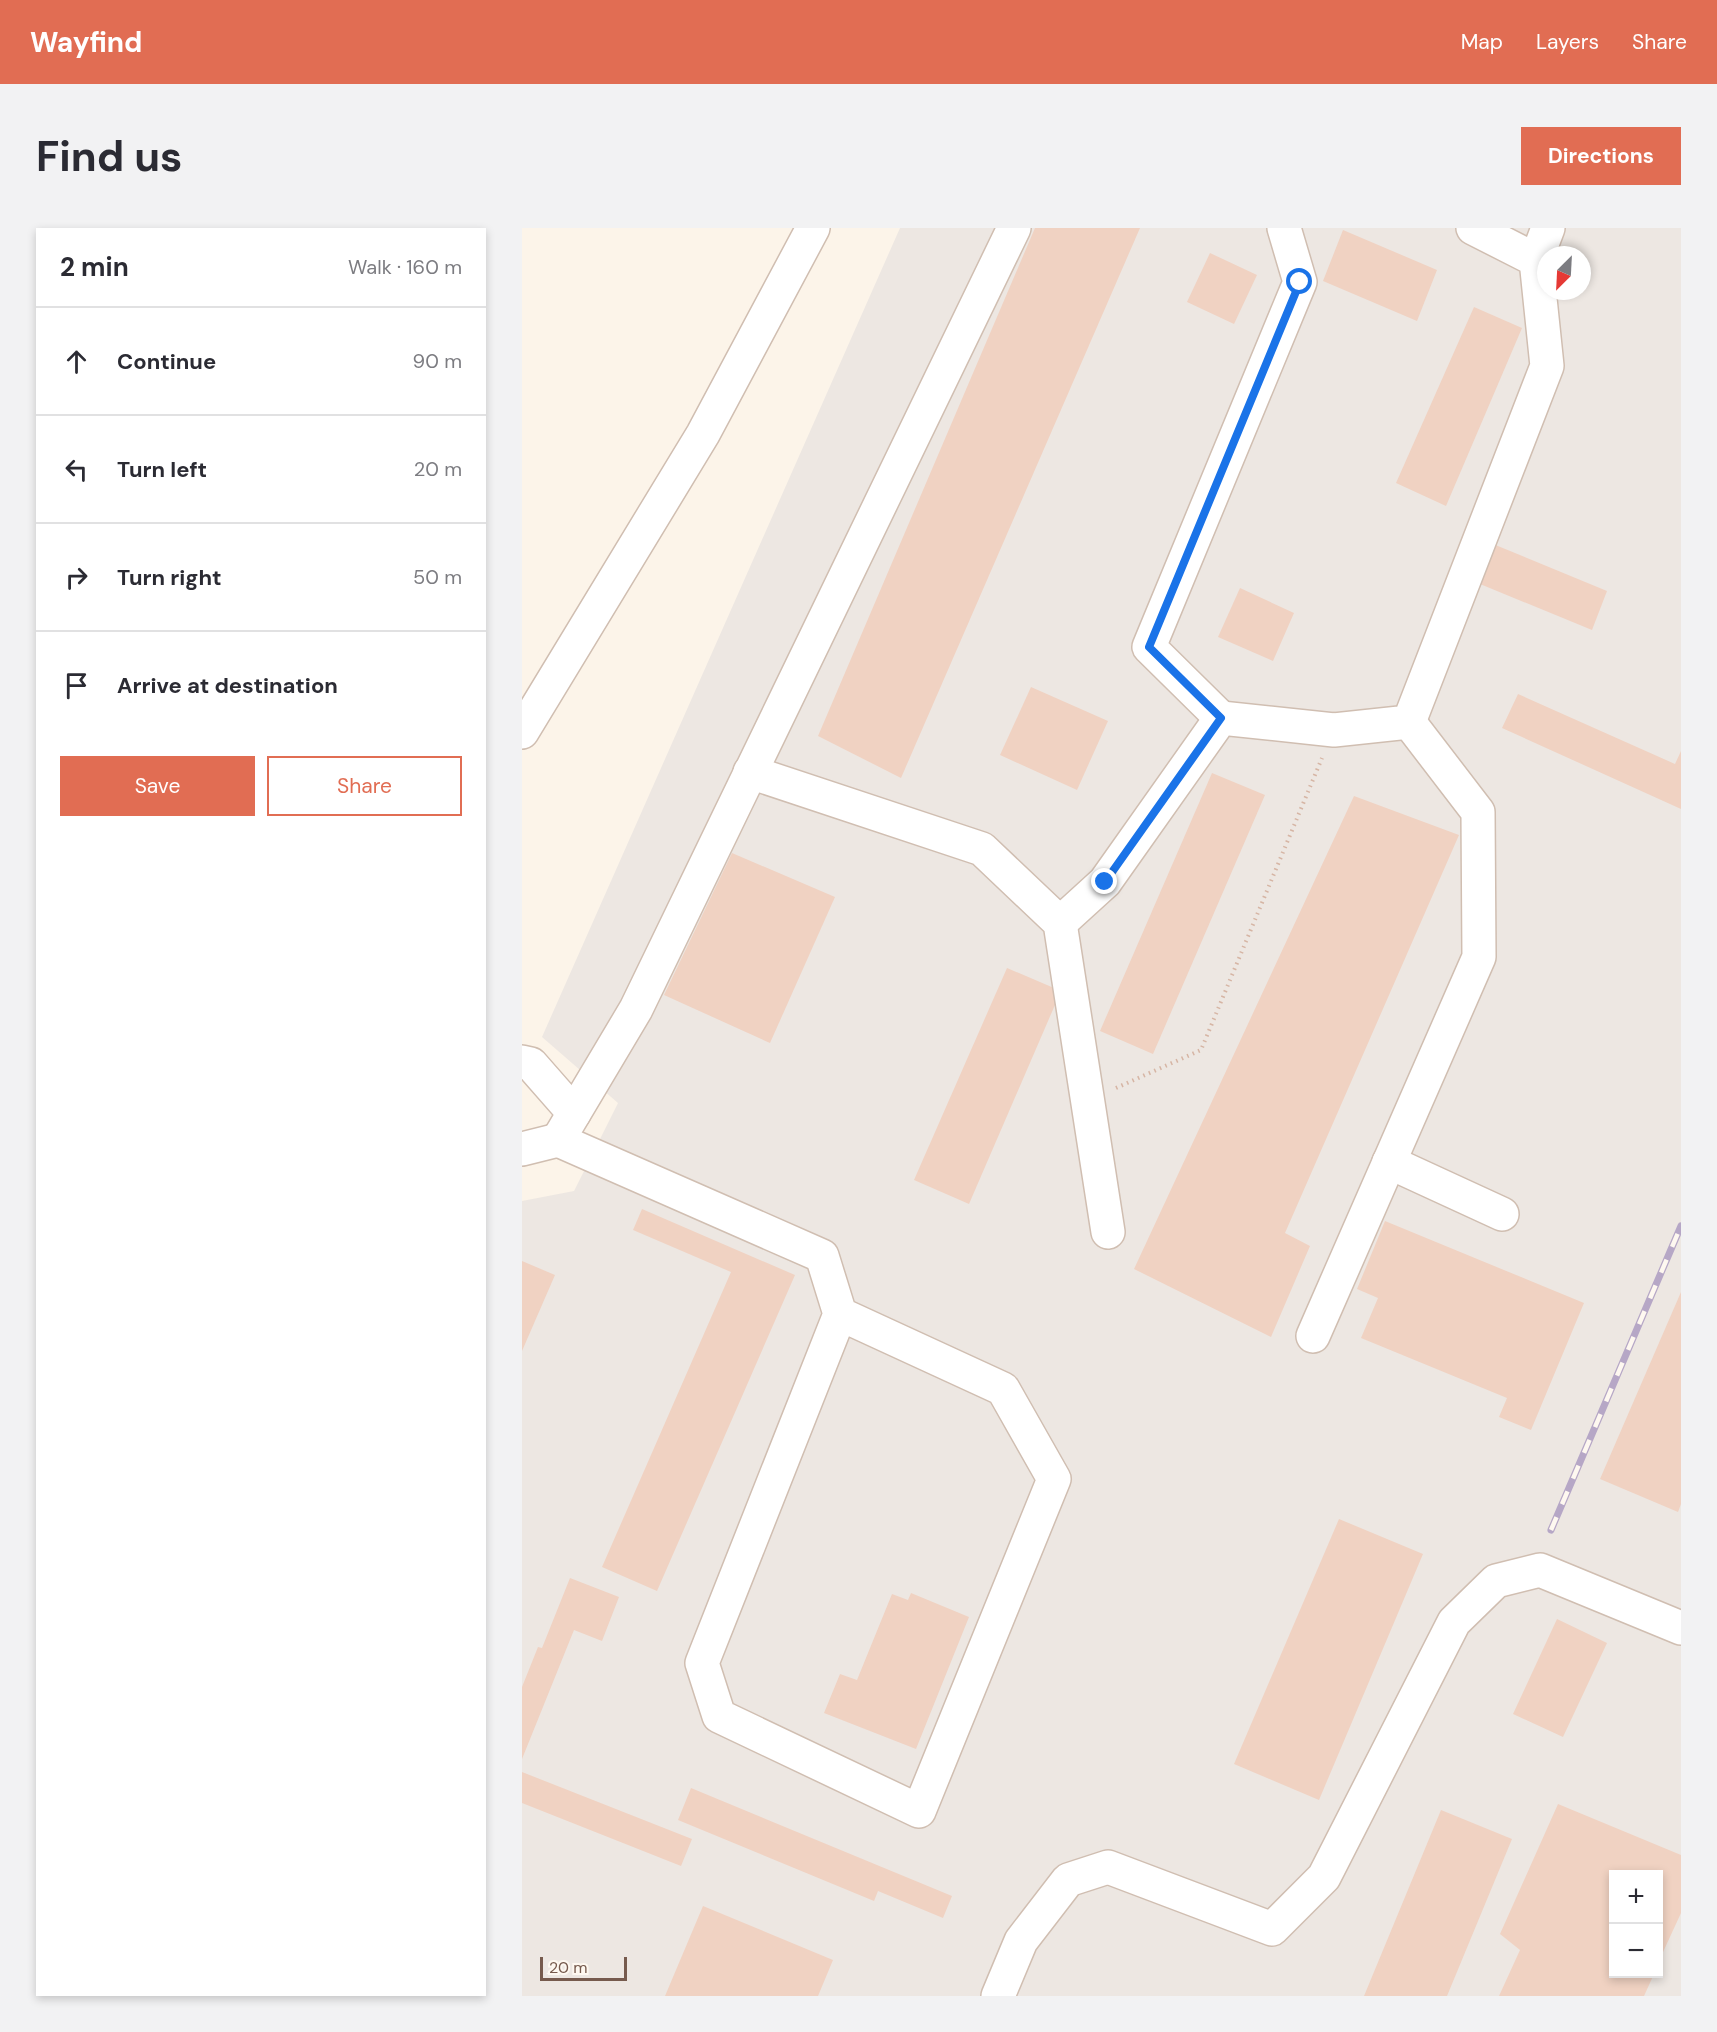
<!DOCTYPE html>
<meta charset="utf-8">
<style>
:root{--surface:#fff;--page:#f2f2f3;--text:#2b2b33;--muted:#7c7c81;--line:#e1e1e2;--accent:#e16d53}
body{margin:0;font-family:"DM Sans",sans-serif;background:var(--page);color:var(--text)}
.controls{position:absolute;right:18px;bottom:18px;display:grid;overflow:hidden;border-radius:0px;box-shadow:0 3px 9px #0003}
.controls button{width:54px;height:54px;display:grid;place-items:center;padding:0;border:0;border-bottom:2px solid var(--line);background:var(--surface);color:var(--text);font:30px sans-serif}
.compass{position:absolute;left:1015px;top:18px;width:54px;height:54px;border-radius:50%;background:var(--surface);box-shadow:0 3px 9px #0003;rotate:204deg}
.scale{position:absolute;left:18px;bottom:15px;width:87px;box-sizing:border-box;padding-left:6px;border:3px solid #765a4d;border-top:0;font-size:16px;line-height:21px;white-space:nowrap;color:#765a4d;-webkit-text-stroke:4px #fef8f0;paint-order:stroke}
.stop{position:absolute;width:18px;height:18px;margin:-14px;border:4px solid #1a73e8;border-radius:50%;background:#fff}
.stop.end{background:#1a73e8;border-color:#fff;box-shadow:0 2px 6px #0008}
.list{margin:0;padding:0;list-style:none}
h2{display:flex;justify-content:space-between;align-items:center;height:78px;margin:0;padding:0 24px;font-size:26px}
h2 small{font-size:20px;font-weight:400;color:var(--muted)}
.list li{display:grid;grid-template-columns:39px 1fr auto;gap:18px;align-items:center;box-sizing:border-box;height:108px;padding:0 24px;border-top:2px solid var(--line)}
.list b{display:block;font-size:22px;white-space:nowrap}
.list em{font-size:20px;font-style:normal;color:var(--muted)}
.actions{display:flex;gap:12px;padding:18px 24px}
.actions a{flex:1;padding:14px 0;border:2px solid var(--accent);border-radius:0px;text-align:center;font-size:21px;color:var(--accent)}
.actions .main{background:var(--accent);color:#fff}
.icon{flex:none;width:33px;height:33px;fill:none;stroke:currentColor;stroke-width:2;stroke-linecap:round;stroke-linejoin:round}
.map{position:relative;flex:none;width:1159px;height:1768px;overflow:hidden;border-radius:0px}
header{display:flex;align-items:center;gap:36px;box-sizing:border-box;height:84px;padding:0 30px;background:var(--accent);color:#fff}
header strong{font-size:28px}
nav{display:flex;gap:33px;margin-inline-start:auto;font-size:21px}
.intro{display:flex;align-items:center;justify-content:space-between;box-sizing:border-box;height:144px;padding:0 36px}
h1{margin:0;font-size:42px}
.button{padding:15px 27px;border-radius:0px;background:var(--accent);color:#fff;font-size:21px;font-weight:700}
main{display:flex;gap:36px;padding:0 36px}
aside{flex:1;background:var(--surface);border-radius:0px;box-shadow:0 3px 9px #0003}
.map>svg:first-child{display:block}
.industrial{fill:#ede7e2;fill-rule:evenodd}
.building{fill:#f0d2c2}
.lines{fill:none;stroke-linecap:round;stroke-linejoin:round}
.minor-casing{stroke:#d0beb1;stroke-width:36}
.path{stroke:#d6b5a4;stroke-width:4;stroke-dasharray:1.5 4.5;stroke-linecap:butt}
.minor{stroke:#fff;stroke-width:33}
.rail-casing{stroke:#b6a7c6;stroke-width:7}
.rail{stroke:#fef8f0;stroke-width:4.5;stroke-dasharray:14;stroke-linecap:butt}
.route{stroke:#1a73e8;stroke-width:8}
</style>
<header>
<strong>Wayfind</strong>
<nav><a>Map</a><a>Layers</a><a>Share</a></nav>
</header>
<div class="intro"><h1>Find us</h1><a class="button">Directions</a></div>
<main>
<aside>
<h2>2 min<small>Walk · 160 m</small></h2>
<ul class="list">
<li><svg class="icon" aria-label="ahead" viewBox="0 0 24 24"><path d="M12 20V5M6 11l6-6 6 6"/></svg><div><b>Continue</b></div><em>90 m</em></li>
<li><svg class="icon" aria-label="left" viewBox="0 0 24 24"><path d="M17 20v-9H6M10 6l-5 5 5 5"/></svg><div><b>Turn left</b></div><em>20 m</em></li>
<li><svg class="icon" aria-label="right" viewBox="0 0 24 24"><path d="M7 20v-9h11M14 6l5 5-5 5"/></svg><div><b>Turn right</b></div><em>50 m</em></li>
<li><svg class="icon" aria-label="arrive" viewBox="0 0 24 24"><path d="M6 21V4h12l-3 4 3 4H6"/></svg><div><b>Arrive at destination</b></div></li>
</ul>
<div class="actions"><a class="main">Save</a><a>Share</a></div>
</aside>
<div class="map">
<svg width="1159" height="1768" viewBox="0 0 1159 1768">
<rect width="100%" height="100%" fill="#fcf4e9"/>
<path class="industrial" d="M378,0h781v1768h-1159v-795l52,-10 44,-88 -76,-66zM1024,27h36v36h-36zM1092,1646h44v100h-44z"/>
<g class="building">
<path d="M513,0h105l-239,550 -83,-42z"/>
<path d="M821,2l94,40 -20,51 -94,-40z"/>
<path d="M688,25l47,22 -23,49 -47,-22z"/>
<path d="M952,79l48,21 -76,178 -50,-23z"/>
<path d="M971,316l114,47 -15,39 -112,-46z"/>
<path d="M718,360l54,25 -21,48 -55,-24z"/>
<path d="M509,459l77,34 -31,69 -77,-35z"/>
<path d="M996,466l157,70 6,-13v58l-179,-81z"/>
<path d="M690,545l53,22 -112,259 -53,-23z"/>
<path d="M832,568l105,39 -174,398 25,13 -39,91 -137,-68z"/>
<path d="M210,625l103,44 -65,146 -106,-48z"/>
<path d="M485,740l54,23 -92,213 -55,-24z"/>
<path d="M120,981l153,66 -138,316 -55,-24 129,-295 -98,-42z"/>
<path d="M863,993l199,82 -53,127 -32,-13 8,-19 -146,-60 17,-40 -21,-9z"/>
<path d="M0,1033l33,14 -33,76z"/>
<path d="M1159,1064v212l-3,8 -78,-33z"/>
<path d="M817,1291l84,35 -104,246 -85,-36z"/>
<path d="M48,1350l49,19 -17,44 -28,-11 -52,129v-72l16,-40 4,1z"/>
<path d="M389,1365l58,24 -53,132 -92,-36 16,-39 17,6 35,-86 16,6z"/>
<path d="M1035,1391l50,24 -44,94 -50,-23z"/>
<path d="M0,1544l170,67 -11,27 -159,-63z"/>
<path d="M169,1560l261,108 -9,22 -65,-27 -4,10 -196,-81z"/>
<path d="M1036,1576l123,51v58l-23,50v-89h-44v100h40l-10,22h-145l21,-46 -20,-16z"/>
<path d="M919,1582l71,29 -65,157h-83z"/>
<path d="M181,1678l130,54 -15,36h-153z"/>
</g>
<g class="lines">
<g class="minor-casing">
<g id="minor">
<path d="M1014,32l12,-32"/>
<path d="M699,490l-72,-71 151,-365 -16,-54"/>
<path d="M0,504l181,-298 110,-206"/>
<path d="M228,544l232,77 78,74 48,309"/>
<path d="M538,695l45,-41 116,-164 113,12 75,-8 138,-356 -11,-106 -63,-32"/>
<path d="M0,834l9,2 43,49"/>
<path d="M36,912l264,116 18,58 -138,349 17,53 200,95 135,-332 -51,-90 -163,-75"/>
<path d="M36,912l78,-131 378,-781"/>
<path d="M0,921l36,-9"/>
<path d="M867,934l113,52"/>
<path d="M791,1108l166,-379 -1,-145 -69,-90"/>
<path d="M476,1768l23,-55 47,-61 40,-13 164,62 52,-52 130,-255 42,-41 44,-11 141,58"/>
</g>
</g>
<path class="path" d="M594,860l85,-38 121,-292"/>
<use href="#minor" class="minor"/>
<g class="rail-casing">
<path id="rail" d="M1029,1302l130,-304"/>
</g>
<use href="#rail" class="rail"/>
</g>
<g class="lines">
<path class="route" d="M583,654l116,-164 -72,-71 151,-365"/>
</g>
</svg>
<div class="controls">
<button>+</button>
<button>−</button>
</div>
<svg class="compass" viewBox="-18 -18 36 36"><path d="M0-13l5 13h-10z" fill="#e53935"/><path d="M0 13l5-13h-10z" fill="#7c7c81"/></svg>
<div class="scale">20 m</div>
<div class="stop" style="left:778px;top:54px"></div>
<div class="stop end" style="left:583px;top:654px"></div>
</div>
</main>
